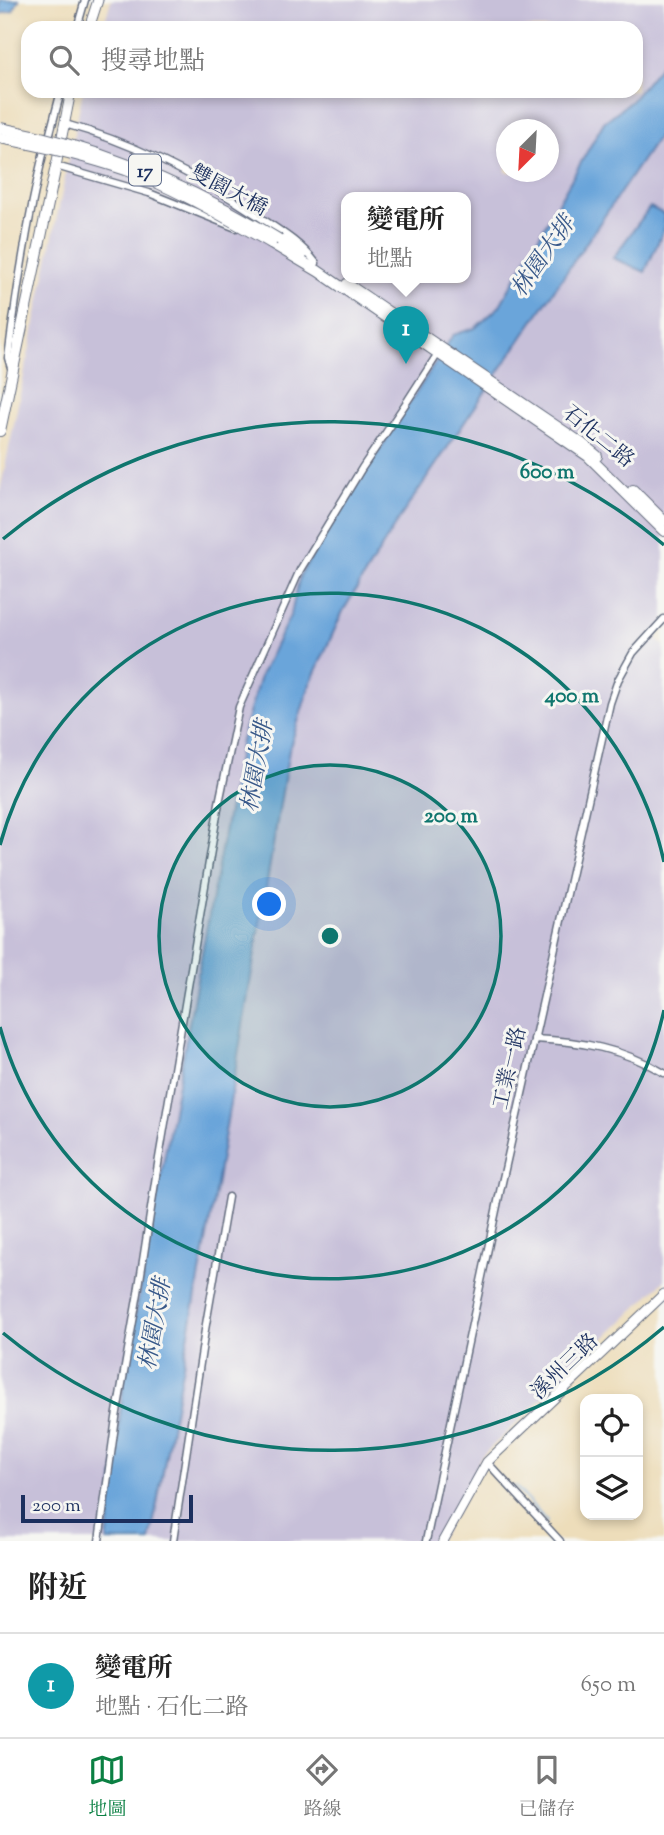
<!DOCTYPE html>
<html lang="zh-TW">
<meta charset="utf-8">
<style>
:root{--surface:#fff;--page:#f6f6f6;--text:#222;--muted:#767676;--line:#e0e0e0;--accent:#0b8043}
body{margin:0;font-family:"Sorts Mill Goudy","Noto Serif TC",serif;background:var(--page);color:var(--text)}
.controls{position:absolute;right:21px;bottom:21px;display:grid;overflow:hidden;border-radius:14px;box-shadow:0 4px 10px #0003}
.controls button{width:63px;height:63px;display:grid;place-items:center;padding:0;border:0;border-bottom:2px solid var(--line);background:var(--surface);color:var(--text);font:35px sans-serif}
.compass{position:absolute;left:496px;top:119px;width:63px;height:63px;border-radius:50%;background:var(--surface);box-shadow:0 4px 10px #0003;rotate:204deg}
.scale{position:absolute;left:21px;bottom:18px;width:172px;box-sizing:border-box;padding-left:7px;border:4px solid #1b2f5e;border-top:0;font-size:19px;line-height:24px;white-space:nowrap;color:#1b2f5e;-webkit-text-stroke:5px #f6f6f2;paint-order:stroke}
.you{position:absolute;left:270px;top:905px;width:24px;height:24px;margin:-18px;border:5px solid #fff;border-radius:50%;background:#1a73e8;box-shadow:0 0 0 10px #1a73e833}
.badge{display:grid;place-items:center;width:46px;height:46px;border-radius:50%;background:var(--accent);color:#fff;font-size:23px;font-weight:700}
.pin{position:absolute;translate:-50% -58px;filter:drop-shadow(0 2px 4px #0008)}
.pin::after{content:'';position:absolute;top:37px;width:24px;height:21px;background:inherit;clip-path:polygon(0 0,100% 0,50% 100%)}
.popup{position:absolute;left:341px;top:192px;width:130px;height:91px;box-sizing:border-box;display:grid;place-content:center;border-radius:14px;background:var(--surface);filter:drop-shadow(0 2px 5px #0005);font-size:23px;white-space:nowrap;color:var(--muted)}
.popup b{font-size:26px;color:var(--text)}
.popup::after{content:'';position:absolute;left:50%;top:100%;margin-left:-14px;border:14px solid transparent;border-top-color:var(--surface)}
.list{margin:0;padding:0;list-style:none}
h2{display:flex;justify-content:space-between;align-items:center;height:91px;margin:0;padding:0 28px;font-size:30px}
h2 small{font-size:23px;font-weight:400;color:var(--muted)}
.list li{display:grid;grid-template-columns:46px 1fr auto;gap:21px;align-items:center;box-sizing:border-box;height:105px;padding:0 28px;border-top:2px solid var(--line)}
.list b{display:block;font-size:26px;white-space:nowrap}
.list p{margin:0;font-size:23px;white-space:nowrap;color:var(--muted)}
.list em{font-size:23px;font-style:normal;color:var(--muted)}
.icon{flex:none;width:38px;height:38px;fill:none;stroke:currentColor;stroke-width:2;stroke-linecap:round;stroke-linejoin:round}
.map{position:relative;flex:none;width:664px;height:1541px;overflow:hidden}
.search{position:absolute;background:var(--surface);box-shadow:0 4px 10px #0003;left:21px;right:21px;top:21px;height:77px;display:flex;align-items:center;gap:18px;box-sizing:border-box;padding:0 24px;border-radius:21px;color:var(--muted);font-size:26px}
.sheet{height:196px;background:var(--surface)}
nav{display:flex;justify-content:space-around;align-items:center;box-sizing:border-box;height:98px;border-top:2px solid var(--line);background:var(--surface);font-size:19px;color:var(--muted)}
nav a{display:grid;justify-items:center;gap:4px}
nav .on{color:var(--accent)}
.map>svg:first-child{display:block}
.industrial{fill:#c7c0d9;fill-rule:evenodd}
.water{fill:#6ba5da;stroke:#436a9c;stroke-width:2}
.lines{fill:none;stroke-linecap:round;stroke-linejoin:round}
.stream{stroke:#6ba5da;stroke-width:2}
.street-casing{stroke:#646c7e;stroke-width:9}
.secondary-casing{stroke:#646c7e;stroke-width:11}
.primary-casing{stroke:#646c7e;stroke-width:12}
.street{stroke:#fff;stroke-width:6}
.secondary{stroke:#fff;stroke-width:9}
.primary{stroke:#fff;stroke-width:10}
.primary-bridge-casing{stroke:#646c7e;stroke-width:12;stroke-linecap:butt}
.primary-bridge{stroke:#fff;stroke-width:10}
.ring{fill:none;stroke:#0f766e;stroke-width:3.5}
.labels{text-anchor:middle;stroke-width:6;stroke-linejoin:round;paint-order:stroke}
.shield{fill:#f6f6f2;stroke:#5d6b8a;stroke-width:2}
.shield-label{font-size:19px;font-weight:bold;fill:#1b2f5e}
.street-label{font-size:21px;fill:#1b2f5e;stroke:#f6f6f2}
.water-label{font-size:23px;font-style:italic;fill:#375889;stroke:#f6f6f2}
.centre{fill:#0f766e;stroke:#f6f6f2;stroke-width:3.5}
.ring-label{font-size:21px;text-anchor:middle;font-weight:bold;fill:#0f766e;stroke:#f6f6f2;stroke-width:6;stroke-linejoin:round;paint-order:stroke}
</style>
<div class="map">
<svg width="664" height="1541" viewBox="0 0 664 1541">
<rect width="100%" height="100%" fill="#f6f6f2"/>
<filter id="ink" filterUnits="userSpaceOnUse"><feTurbulence type="fractalNoise" baseFrequency=".0143" numOctaves="2"/><feDisplacementMap in="SourceGraphic" scale="14" xChannelSelector="R" yChannelSelector="G"/><feConvolveMatrix kernelMatrix="1 2 1 2 8 2 1 2 1" color-interpolation-filters="sRGB"/></filter>
<filter id="wash" filterUnits="userSpaceOnUse"><feTurbulence type="fractalNoise" baseFrequency=".00686" numOctaves="4" result="noise"/><feDisplacementMap in="SourceGraphic" scale="28" xChannelSelector="R" yChannelSelector="G"/><feGaussianBlur stdDeviation="1.57" result="paint"/><feColorMatrix in="noise" values="0 0 0 0 0 0 0 0 0 0 0 0 0 0 0 0 0 1.4 0 .05"/><feComposite in="paint" operator="in"/></filter>
<g filter="url(#wash)">
<rect width="100%" height="100%" fill="#edddba"/>
<path class="industrial" d="M111,0h553v628l-8,9 8,9v635l-184,177 -19,47 -23,36h-438v-1050l83,-400h553v-63h-533zM506,130h42v42h-42zM346,198h120v80h-120z"/>
<g class="water">
<path d="M0,0h19l-6,11 -13,3z"/>
<path d="M664,61v67l-267,394 -54,89 -33,73 -21,66 -76,454 -63,337h-43l17,-164 117,-636 19,-65 31,-62 9,-39 153,-240 22,-7 24,-21 105,-185 27,-21z"/>
<path d="M650,207l14,7v15l-19,43 -32,-14z"/>
</g>
<g class="lines">
<path class="stream" d="M515,1486l32,36"/>
</g>
</g>
<g filter="url(#ink)">
<g class="lines">
<g class="street-casing">
<g id="street">
<path d="M77,28l8,-28"/>
<path d="M65,124c70,19 133,52 193,92 21,14 43,27 58,47"/>
<path d="M49,137l12,-46"/>
<path d="M56,166l93,27 87,35"/>
<path d="M11,368l-3,-10c9,-71 20,-142 37,-212"/>
<path d="M534,1039c46,2 90,10 130,34"/>
<path d="M487,1462l73,79"/>
<path d="M99,1541l17,-123 22,-125 18,-117 63,-373 20,-96 61,-137 62,-102 46,-68 29,-45"/>
<path d="M173,1541l32,-211 23,-133"/>
<path d="M426,1541l75,-354 109,-484 8,-23 15,-27 31,-34"/>
</g>
</g>
<g class="secondary-casing">
<g id="secondary">
<path d="M89,28l9,-28"/>
<path d="M56,166l15,-75"/>
<path d="M443,1541l44,-79 177,-168"/>
</g>
</g>
<g class="primary-casing">
<g id="primary">
<path d="M280,240l23,14"/>
<path d="M271,243l47,28 270,185 76,75"/>
<path d="M347,284l234,159 16,13"/>
<path d="M0,431l56,-265"/>
<path d="M633,490l31,31"/>
</g>
</g>
<use href="#street" class="street"/>
<use href="#secondary" class="secondary"/>
<use href="#primary" class="primary"/>
<g class="primary-bridge-casing">
<g id="primary-bridge">
<path d="M0,128c101,19 192,59 280,112"/>
<path d="M0,138c43,8 85,18 126,32 51,19 98,47 145,73"/>
</g>
</g>
<use href="#primary-bridge" class="primary-bridge"/>
</g>
</g>
<circle cx="330" cy="936" r="171" fill="#0f766e" fill-opacity=".12"/>
<g class="ring">
<circle cx="330" cy="936" r="171"/>
<path d="M664 1010A342 342 0 0 1 0 1027M0 845A342 342 0 0 1 664 862"/>
<path d="M664 1327A514 514 0 0 1 3 1333M3 539A514 514 0 0 1 664 545"/>
</g>
<g class="labels">
<rect class="shield" x="129" y="154.5" width="32" height="31" rx="5"/>
<g class="shield-label">
<text x="145" y="177">17</text>
</g>
<g class="street-label">
<text transform="translate(229 190) rotate(28)" y="7">雙園大橋</text>
<text transform="translate(599 436) rotate(39)" y="7">石化二路</text>
<text transform="translate(509 1068) rotate(-77)" y="7">工業一路</text>
<text transform="translate(564 1366) rotate(-44)" y="7">溪州三路</text>
</g>
<g class="water-label">
<text transform="translate(542 256) rotate(-55)" y="8">林園大排</text>
<text transform="translate(256 766) rotate(-80)" y="8">林園大排</text>
<text transform="translate(154 1324) rotate(-80)" y="8">林園大排</text>
</g>
</g>
<circle cx="330" cy="936" r="10" class="centre"/>
<g class="ring-label">
<text x="547" y="478">600 m</text>
<text x="572" y="702">400 m</text>
<text x="451" y="822">200 m</text>
</g>
</svg>
<div class="controls">
<button><svg class="icon" aria-label="locate" viewBox="0 0 24 24"><circle cx="12" cy="12" r="6"/><path d="M12 2v4M12 18v4M2 12h4M18 12h4"/></svg></button>
<button><svg class="icon" aria-label="layers" viewBox="0 0 24 24"><path d="M12 4l9 5-9 5-9-5zM3 14l9 5 9-5"/></svg></button>
</div>
<svg class="compass" viewBox="-18 -18 36 36"><path d="M0-13l5 13h-10z" fill="#e53935"/><path d="M0 13l5-13h-10z" fill="#767676"/></svg>
<div class="scale">200 m</div>
<div class="you"></div>
<div class="pin badge" style="left:406px;top:364px;background:#0f9aa8">1</div>
<div class="popup"><b>變電所</b>地點</div>
<div class="search"><svg class="icon" aria-label="search" viewBox="0 0 24 24"><circle cx="10" cy="10" r="6"/><path d="M15 15l6 6"/></svg>搜尋地點</div>
</div>
<section class="sheet">
<h2>附近<small></small></h2>
<ul class="list">
<li><span class="badge" style="background:#0f9aa8">1</span><div><b>變電所</b><p>地點 · 石化二路</p></div><em>650 m</em></li>
</ul>
</section>
<nav>
<a class="on"><svg class="icon" aria-label="map" viewBox="0 0 24 24"><path d="M3 6l6-2 6 2 6-2v14l-6 2-6-2-6 2zM9 4v14M15 6v14"/></svg>地圖</a>
<a><svg class="icon" aria-label="directions" viewBox="0 0 24 24"><path d="M12 3l9 9-9 9-9-9zM9 14v-3h6M13 9l2 2-2 2"/></svg>路線</a>
<a><svg class="icon" aria-label="saved" viewBox="0 0 24 24"><path d="M7 4h10v16l-5-4-5 4z"/></svg>已儲存</a>
</nav>
